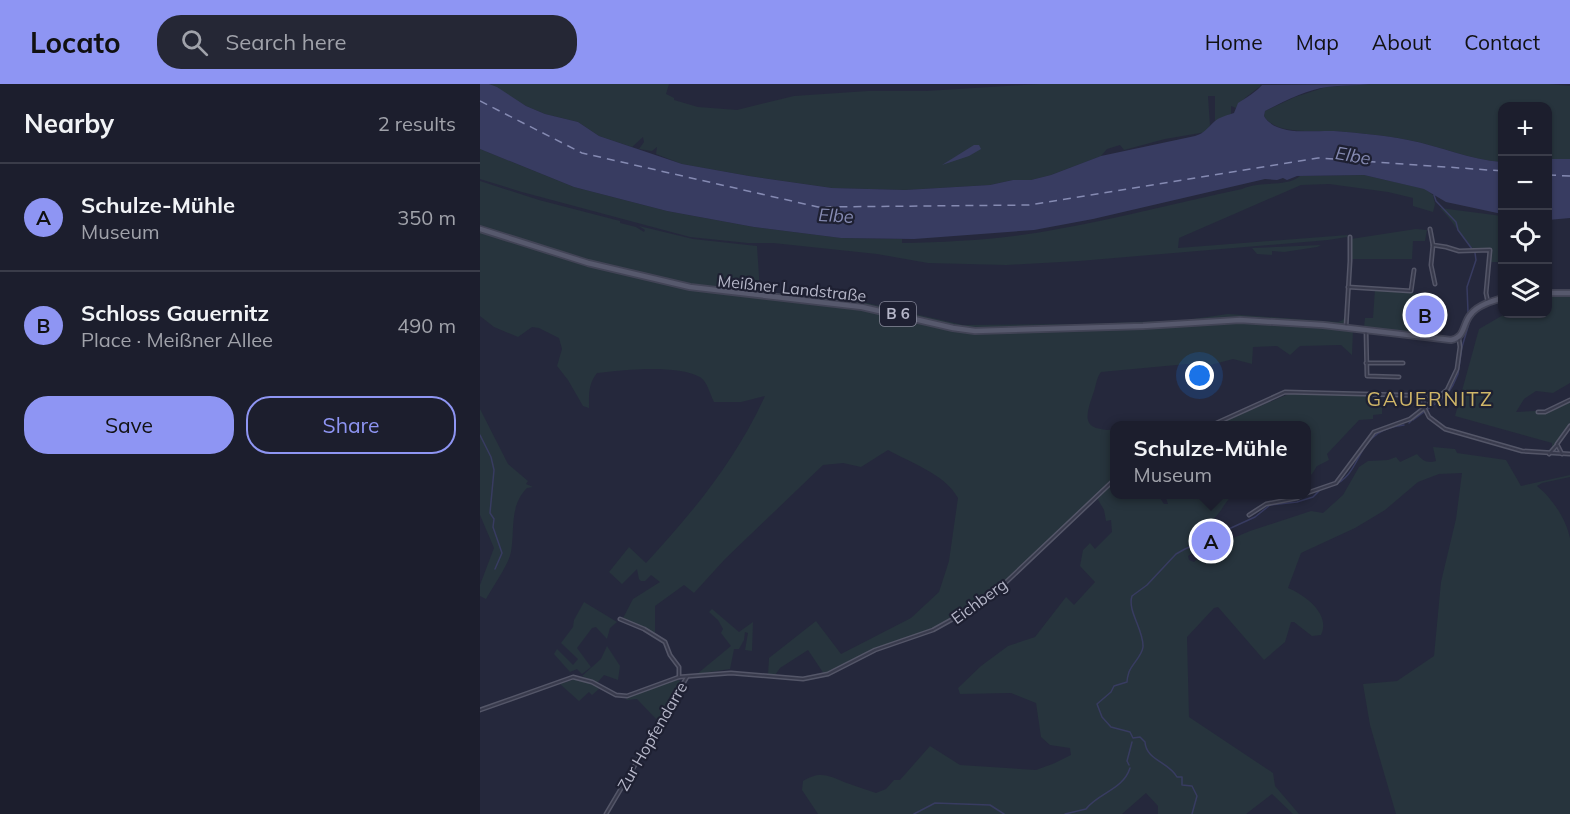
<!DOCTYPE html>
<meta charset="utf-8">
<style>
:root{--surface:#1c1e2d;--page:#252735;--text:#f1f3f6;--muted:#a0a2aa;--line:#3a3c49;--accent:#8e95f3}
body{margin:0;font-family:Mulish,sans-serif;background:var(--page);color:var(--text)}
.controls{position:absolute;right:18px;top:18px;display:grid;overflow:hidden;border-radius:12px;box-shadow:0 2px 4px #0004}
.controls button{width:54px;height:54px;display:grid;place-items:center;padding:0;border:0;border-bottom:2px solid var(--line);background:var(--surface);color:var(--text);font:30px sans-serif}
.you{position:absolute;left:720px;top:292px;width:21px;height:21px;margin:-15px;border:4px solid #fff;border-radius:50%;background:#1a73e8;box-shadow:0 0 0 9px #1a73e833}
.badge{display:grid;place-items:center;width:39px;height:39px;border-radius:50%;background:var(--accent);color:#111;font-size:20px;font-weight:700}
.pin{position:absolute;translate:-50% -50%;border:3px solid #fff;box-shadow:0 2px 6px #0006}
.popup{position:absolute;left:630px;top:337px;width:201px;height:78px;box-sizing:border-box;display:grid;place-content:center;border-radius:12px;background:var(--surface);filter:drop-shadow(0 2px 4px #0005);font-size:20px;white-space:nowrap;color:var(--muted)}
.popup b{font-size:22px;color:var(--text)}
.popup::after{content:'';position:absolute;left:50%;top:100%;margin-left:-12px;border:12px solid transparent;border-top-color:var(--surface)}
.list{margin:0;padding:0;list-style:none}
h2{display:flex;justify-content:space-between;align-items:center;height:78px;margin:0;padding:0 24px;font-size:26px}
h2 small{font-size:20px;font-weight:400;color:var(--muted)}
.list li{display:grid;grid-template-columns:39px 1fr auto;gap:18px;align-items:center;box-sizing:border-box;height:108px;padding:0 24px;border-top:2px solid var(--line)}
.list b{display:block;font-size:22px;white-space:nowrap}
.list p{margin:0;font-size:20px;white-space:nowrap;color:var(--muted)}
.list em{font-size:20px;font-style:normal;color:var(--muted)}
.actions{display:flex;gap:12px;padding:18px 24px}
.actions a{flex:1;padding:14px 0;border:2px solid var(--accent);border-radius:24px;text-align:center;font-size:21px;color:var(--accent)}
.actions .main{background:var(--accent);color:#111}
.icon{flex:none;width:33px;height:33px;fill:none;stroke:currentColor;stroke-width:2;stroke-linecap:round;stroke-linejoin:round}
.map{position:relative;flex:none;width:1090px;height:730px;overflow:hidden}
header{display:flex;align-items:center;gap:36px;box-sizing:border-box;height:84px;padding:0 30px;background:var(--accent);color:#111}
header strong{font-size:28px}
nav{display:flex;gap:33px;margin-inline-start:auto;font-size:21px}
.search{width:420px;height:54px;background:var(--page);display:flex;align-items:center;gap:15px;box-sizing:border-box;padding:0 21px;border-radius:24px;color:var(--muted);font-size:22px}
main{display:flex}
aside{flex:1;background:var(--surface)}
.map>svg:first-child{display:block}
.green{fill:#27343d}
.water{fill:#383c61}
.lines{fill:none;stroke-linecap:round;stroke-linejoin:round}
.stream{stroke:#383c61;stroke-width:1.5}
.ferry{stroke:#858ab2;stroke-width:1.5;stroke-dasharray:8 6;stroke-linecap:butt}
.street-casing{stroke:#545668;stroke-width:5}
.primary-casing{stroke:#424456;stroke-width:8}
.street{stroke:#393b4d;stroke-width:2}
.primary{stroke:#57596d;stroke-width:4.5}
.labels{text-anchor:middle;stroke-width:4.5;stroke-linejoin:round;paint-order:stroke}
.shield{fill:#1e2032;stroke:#88899b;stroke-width:1.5}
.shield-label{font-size:15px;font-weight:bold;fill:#b5b6c8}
.street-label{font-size:16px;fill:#b5b6c8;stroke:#1e2032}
.water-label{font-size:18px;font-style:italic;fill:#858ab2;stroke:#1e2032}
.quarter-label{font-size:20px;letter-spacing:1.5px;fill:#d0b668;stroke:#1e2032}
</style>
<header>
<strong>Locato</strong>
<div class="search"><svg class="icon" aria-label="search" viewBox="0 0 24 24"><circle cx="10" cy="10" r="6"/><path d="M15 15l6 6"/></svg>Search here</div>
<nav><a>Home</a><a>Map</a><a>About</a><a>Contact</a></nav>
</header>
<main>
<aside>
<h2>Nearby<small>2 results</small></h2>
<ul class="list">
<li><span class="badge">A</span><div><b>Schulze-Mühle</b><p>Museum</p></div><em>350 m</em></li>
<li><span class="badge">B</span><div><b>Schloss Gauernitz</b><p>Place · Meißner Allee</p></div><em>490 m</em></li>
</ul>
<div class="actions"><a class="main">Save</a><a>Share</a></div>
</aside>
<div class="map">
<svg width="1090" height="730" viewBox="0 0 1090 730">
<rect width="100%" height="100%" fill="#25283c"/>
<g class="green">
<path d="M9,0h180l-3,10 8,4v2l24,7 39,3 57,-14 74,-5h58l113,-7h221l1,2c-6,4 -22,16 -25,22l-5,-2v8l-16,7v-25h-7l2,30 -4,6 -41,7 -41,11 -4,-5 -13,4 -6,7 -18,7 -32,12 -20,5h-18l-23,5 -85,5 -73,-2 -83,-12 -67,-12 -26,-10 1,-7 -5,4 -13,-2 5,-7 -1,-5 -11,10 -33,-11 -21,-14 -33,-8 -19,-8z"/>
<path d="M890,0h179l21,2v73h-22v-53h-45l-1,56c-32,-2 -62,-16 -94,-22 -24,-5 -50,-7 -74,-9 -19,-1 -58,5 -70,-15l1,-5 30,-14 31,-10z"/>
<path d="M0,65l94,38 93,24 87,16 87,11 61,1v4c52,-1 105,-4 156,-14 62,-11 122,-27 184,-40 20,-9 43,-1 58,-13l64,-1 61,14 8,6 2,9 -2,8 -20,-6v-8l-25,-6 -59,-8 -28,1 -122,53 -1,10 170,-13 -1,2 -19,3 -249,21 -73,4 -78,-2 -51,-9 -104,-11h-25l-58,-6 -168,-45 -42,-13z"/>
<path d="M0,97l59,19 81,21v2l16,4 8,5 1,-2 -6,-4 54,13 64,7 3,45 107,12 96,22 121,-1v1l-90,4 -29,-1 -99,-22 -168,-19 -88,-20 -130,-40z"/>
<path d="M960,124l62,8v46h-12l1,-12h-17c-13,-14 -21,-29 -34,-42z"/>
<path d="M936,145l11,1 -2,11h-12l-1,18h-61v-20z"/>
<path d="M0,147l124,39 72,16 44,7 146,16 104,23 278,-10 105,8 -1,25 -11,-10 -41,1 -10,9 -13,-9 -24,1 -1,17 -19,-5 -30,8 -16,-3 -86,8c-5,6 -5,15 -8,22 -9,26 -10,36 22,36v47l-118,113 -14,9 -34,23 -36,15 -41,12 -43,23 -5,2 -16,-24 -28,18 -5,7h-7l1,-17 47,-37 25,33 70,-36 28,-26 10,-31 9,-63c-13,-24 -47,-35 -70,-48l-27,17 -18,-4 -20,2 -98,94 -31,34 -10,-8 -29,21v27l-32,-15 10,-19 27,-17 -9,-7 -6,6h-4l-2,-2 -2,-10 -15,15 -13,-12 20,-25 17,16c48,-52 89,-102 119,-167l-24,6h-27c-4,-8 -7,-21 -14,-25 -24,-13 -77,-7 -103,-4 -9,11 -8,22 -8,35l-6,-2 -15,-26 -11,-14 5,-17 -3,-11 -20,-10 -7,-1 -14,10 -24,-10 -14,-11z"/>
<path d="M841,161l-4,2 -33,5 -12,-1v4l-15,-1 -5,-6z"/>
<path d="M895,205l46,5 -5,40 -52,-7 1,-9h8z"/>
<path d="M1090,210v89l-17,10 -17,-2 -12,8 -8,13 19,-1 7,3 28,-13v23l-18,25v-6l-97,-27 24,-87 26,-15h43v-19z"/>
<path d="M748,230l110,8 5,-2 2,-4v7l-2,2h-3l-106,-7 -146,8 -1,-2 99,-4z"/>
<path d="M811,309l91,4v17l-9,1v4l-14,1 -32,34 2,6 -12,6 -5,8 -5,3v-51l-91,-1z"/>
<path d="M0,325l28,55 20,17 -2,3 7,3 -6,1c-18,18 -12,42 -16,64 -3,14 -18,34 -25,47l-6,-3v-11l14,-37 -14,-33z"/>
<path d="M953,363l22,2 2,4 49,7 15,26 49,-11v2l-28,6 -5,3c15,12 29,33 33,52v276h-174l-26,-89 -7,-41 34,-3 37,-25 7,-74 15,-63 6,-46 -23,1 -21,8 -33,28 -30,18 -54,25 -13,35c17,7 43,26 33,47l-9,1 -18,-14h-3l-6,20 -21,18 -46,-53 -4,1 -27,29 2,80 84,56 2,13 24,28h-6l-21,-20 -26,20h-88v-8l-12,-13 -24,21h-304l-16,-24 1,-9c16,-10 25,-6 41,1 10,4 21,7 32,11l10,-4 8,-9h6l30,-34 30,19 76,5 19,-7 16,-8 -1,-7 -20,-3 -9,-8 -5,-34 -25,-10 -51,1 -2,-6 23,-22 27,-20 27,-9 31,-40 8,8 21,-23 -15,-16 3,-16 7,-7 5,6 17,-17 -1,-12 -5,1 -2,-11 -7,-12 18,-16v12l43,1 6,9h4l-3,-9h68c-9,7 -11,17 -20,24l-2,10 -10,10 -6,12 -7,5 1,4 5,2 13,-13 43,-18 61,-20 12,2 20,-18 16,-28 9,-6 20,-1 8,-3 4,5 17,-8c5,6 10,10 19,7z"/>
<path d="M104,518l33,20 -7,6 -3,11 -11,-12 -4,1 -15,20 14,19 -9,7 -5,-5 -7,3 -16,-18 3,-5 16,16 5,-6 -17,-16 12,-16 1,-7z"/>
<path d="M232,525l27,23 14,-10 -1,29 -7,-1 3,-17 -3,-1 -1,8 -5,9h-5l-4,20 -33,5 34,-28 -10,-13 2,-4 -5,-9 -9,-8z"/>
<path d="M127,562l13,20 -2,14 -14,-5 -7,8 -15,-7 19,-17z"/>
<path d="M197,594l4,5 -23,38 -21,-22 -11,1 2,-3z"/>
<path d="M95,595l8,1 17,8 -8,7 -3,-3 -10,9 -19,-17z"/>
</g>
<g class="water">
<path d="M0,0h9l8,3 29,19 19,8 33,8 21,14 83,28 67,12 83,12 73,2 85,-5 23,-5h18l20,-5 50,-19 94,-20c10,-3 12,-8 20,-15 5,-4 13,-6 19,-8l4,-10c8,-5 19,-12 24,-18l108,-1c-14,2 -29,1 -43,3 -21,3 -42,14 -62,24l-1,5c12,21 51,14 70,15 24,2 50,4 74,9 32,6 62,20 94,22v52l-56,-12 -22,-13 -60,-14 -67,1 -10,4 -4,-2 -6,2 -12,-1 -172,40 -59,11 -120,9 -73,-1 -87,-11 -87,-16 -93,-24 -94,-38z"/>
<path d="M494,61h5l2,4 -12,7 -27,9z"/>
<path d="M1068,75h22v59l-22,2z"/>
</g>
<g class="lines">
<g class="stream">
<path d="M954,111l2,6 20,21 2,8 17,23 1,7 -9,27 1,25"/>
<path d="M933,336l33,-24 7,-11 5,-11 4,-27 8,-27"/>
<path d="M929,339l2,-2"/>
<path d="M0,351l11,22 3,13 -4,43 4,6 -1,8 9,26 -7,16"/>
<path d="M853,401c24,-8 24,-38 44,-51 7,-5 18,-8 27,-9"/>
<path d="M649,681l-2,-4 5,-19"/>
<path d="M434,730l21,-11 55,2 14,9"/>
<path d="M585,730l21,-5c12,-16 37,-19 44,-41"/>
<path d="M712,730l5,-18 -5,-10 -10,-1v-8h-5c-8,-15 -31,-17 -32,-35l-5,-5 -7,1 -3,-6 -19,-5 -9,-10 -5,-13 14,-12 3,-6 13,-4c0,-3 1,-7 2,-10 3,-8 13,-16 14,-25 1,-17 -16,-36 -11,-51l15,-11 29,-31 9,-5 70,-32 15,-12 27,-3 16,-5 7,-7"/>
</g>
<g class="ferry">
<path d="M0,17l102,52 236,54 211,-2 289,-47 185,13"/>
<path d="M1068,91l22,1"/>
</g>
<g class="street-casing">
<g id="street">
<path d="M950,145l3,16 13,2 13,4 31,-1 -4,43 2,10"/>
<path d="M953,161l-2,20 4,19"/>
<path d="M868,203l63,4 3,-21"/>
<path d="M866,243l4,-66v-24"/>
<path d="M886,246l1,46 32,1"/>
<path d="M886,279h37"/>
<path d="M942,310l2,13 5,10 16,12 77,22 48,3"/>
<path d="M1058,328h7l25,-12"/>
<path d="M730,342l75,-34 156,4"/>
<path d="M1069,370l8,-9"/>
<path d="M1082,370l-5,-10 13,-18"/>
<path d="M827,409l29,-10 38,-51 36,-13 37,-29 10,-21 3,-22 -1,-8"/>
<path d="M769,431l17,-11 31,-6 7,-4"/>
<path d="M140,535l24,10 21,13 5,13 9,12v10"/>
<path d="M0,626l93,-33 19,5 24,13 11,1 52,-19 52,-4 72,6 25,-5 47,-24 58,-20 45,-25 24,-19 113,-107"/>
<path d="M126,730l81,-137"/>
</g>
</g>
<g class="primary-casing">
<g id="primary">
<path d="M0,145l108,34 102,24 172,20 91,21 22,3 168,-5 97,-6 83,5 128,15c15,-3 11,-16 20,-26 7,-9 21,-13 32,-16"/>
<path d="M1068,209h22"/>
</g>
</g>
<use href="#street" class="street"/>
<use href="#primary" class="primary"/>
</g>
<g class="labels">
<rect class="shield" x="400" y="218" width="36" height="24" rx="4.5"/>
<g class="shield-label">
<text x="418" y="235">B 6</text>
</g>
<g class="street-label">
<text transform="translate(312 204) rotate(6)" y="6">Meißner Landstraße</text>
<text transform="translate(499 517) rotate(-36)" y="6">Eichberg</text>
<text transform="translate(172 652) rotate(-60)" y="6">Zur Hopfendarre</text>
</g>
<g class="water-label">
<text transform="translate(873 72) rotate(10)" y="6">Elbe</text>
<text transform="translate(356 132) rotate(3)" y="6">Elbe</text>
</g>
<g class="quarter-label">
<text x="950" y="322">GAUERNITZ</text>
</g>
</g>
</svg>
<div class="controls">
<button>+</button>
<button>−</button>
<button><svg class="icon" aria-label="locate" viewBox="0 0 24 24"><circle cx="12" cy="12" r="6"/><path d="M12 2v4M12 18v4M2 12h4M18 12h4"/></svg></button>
<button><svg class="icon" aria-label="layers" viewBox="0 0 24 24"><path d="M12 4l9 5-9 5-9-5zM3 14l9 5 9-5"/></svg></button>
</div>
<div class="you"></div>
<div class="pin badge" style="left:731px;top:457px">A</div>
<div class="popup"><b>Schulze-Mühle</b>Museum</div>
<div class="pin badge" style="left:945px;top:231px">B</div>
</div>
</main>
